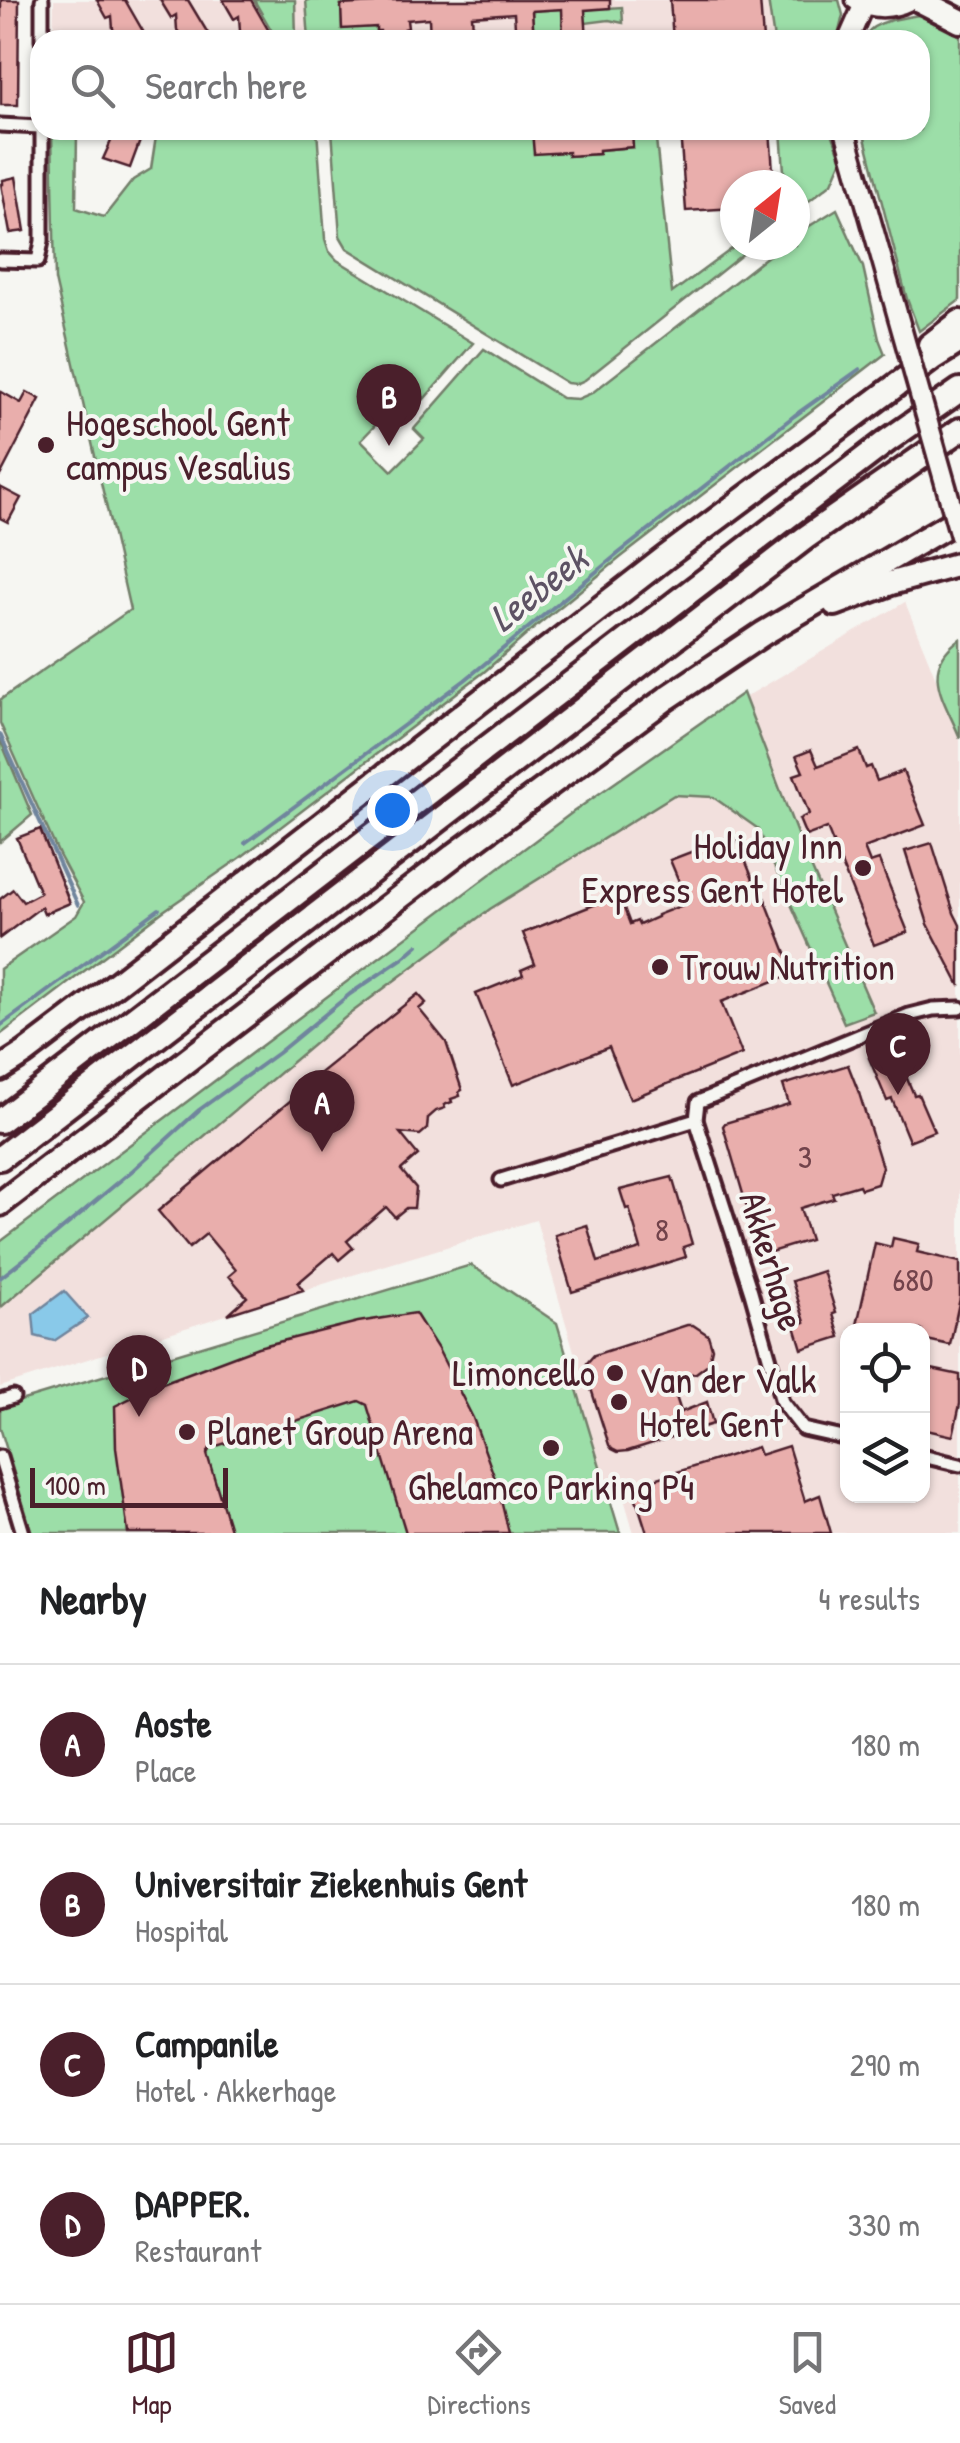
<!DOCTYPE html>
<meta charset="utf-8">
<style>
:root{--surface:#fff;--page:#f6f6f6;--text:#202124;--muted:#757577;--line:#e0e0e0;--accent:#4a1f2b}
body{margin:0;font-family:"Patrick Hand",sans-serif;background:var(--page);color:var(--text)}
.controls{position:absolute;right:30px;bottom:30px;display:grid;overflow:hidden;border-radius:20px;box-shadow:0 2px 8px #0004}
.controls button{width:90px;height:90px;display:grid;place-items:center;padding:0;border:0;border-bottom:2px solid var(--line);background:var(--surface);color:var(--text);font:50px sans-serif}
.compass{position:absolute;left:720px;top:170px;width:90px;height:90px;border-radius:50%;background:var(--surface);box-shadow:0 2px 8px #0004;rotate:30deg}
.scale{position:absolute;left:30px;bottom:25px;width:198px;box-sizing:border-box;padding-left:10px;border:5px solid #4a1f2b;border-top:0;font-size:28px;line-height:35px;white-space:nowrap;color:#4a1f2b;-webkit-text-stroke:8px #f6f6f2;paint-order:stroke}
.you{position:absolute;left:392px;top:810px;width:35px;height:35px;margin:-25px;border:8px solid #fff;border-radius:50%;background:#1a73e8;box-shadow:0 0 0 15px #1a73e833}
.badge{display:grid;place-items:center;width:65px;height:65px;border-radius:50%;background:var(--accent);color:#fff;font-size:32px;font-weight:700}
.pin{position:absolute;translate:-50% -82px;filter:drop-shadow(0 2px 5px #0008)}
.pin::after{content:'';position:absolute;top:52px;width:35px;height:30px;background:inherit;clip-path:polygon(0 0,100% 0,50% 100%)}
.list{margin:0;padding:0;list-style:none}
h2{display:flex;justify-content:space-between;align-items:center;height:130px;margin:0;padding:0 40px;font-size:42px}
h2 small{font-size:32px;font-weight:400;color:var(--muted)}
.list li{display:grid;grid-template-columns:65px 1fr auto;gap:30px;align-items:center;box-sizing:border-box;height:160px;padding:0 40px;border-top:2px solid var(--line)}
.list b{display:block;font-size:38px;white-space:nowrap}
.list p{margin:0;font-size:32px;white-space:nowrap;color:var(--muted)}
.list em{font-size:32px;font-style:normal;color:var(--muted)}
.icon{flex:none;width:55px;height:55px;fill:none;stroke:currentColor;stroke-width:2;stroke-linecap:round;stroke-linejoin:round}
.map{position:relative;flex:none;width:960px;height:1533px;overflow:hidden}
.search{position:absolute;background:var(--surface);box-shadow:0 2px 8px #0004;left:30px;right:30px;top:30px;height:110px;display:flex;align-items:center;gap:25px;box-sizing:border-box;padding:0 35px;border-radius:30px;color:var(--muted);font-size:38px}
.sheet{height:770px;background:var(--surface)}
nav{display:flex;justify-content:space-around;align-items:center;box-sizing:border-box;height:140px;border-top:2px solid var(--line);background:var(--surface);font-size:28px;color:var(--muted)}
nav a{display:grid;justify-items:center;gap:5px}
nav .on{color:var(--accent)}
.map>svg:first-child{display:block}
.built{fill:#f2e0dd;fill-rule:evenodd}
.green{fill:#9cdea8;stroke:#737e6a;stroke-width:2.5}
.water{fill:#89c9e9;stroke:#70859d;stroke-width:2.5}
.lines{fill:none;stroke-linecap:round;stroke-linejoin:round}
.stream{stroke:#70859d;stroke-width:4}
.building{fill:#e9aeac;stroke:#4a1f2b;stroke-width:2.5}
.street-casing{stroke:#4a1f2b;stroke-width:19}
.secondary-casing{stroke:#4a1f2b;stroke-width:25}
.highway-casing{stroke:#4a1f2b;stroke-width:30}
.street{stroke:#f6f6f2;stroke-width:11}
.secondary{stroke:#f6f6f2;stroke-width:18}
.highway{stroke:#f6f6f2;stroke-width:22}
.secondary-bridge-casing{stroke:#4a1f2b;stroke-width:25;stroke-linecap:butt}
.secondary-bridge{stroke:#f6f6f2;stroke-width:18}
.poi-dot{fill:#4a1f2b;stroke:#f6f6f2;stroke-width:4}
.labels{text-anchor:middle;stroke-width:8;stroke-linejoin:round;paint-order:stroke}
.number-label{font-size:32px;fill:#72434b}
.poi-label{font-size:38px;fill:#4a1f2b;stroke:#f6f6f2;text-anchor:start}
.street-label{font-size:38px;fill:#4a1f2b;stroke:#f6f6f2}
.water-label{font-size:40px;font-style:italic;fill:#5d5264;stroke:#f6f6f2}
</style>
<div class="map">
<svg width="960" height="1533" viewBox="0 0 960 1533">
<rect width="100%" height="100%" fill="#f6f6f2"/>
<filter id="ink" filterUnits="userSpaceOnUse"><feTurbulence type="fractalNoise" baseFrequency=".01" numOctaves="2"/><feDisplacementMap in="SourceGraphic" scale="20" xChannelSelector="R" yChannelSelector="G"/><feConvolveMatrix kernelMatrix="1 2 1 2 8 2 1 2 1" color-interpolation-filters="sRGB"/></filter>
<g filter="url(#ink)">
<g class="built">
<path d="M54,0h730l7,40h-738z"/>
<path d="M905,602l55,136v795h-326l-14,-48 -28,8 -44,-130 27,-8 -39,-135 -203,61 -333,106v-79l347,-292 143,-107 109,-66 115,-127zM848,1330h74v166h-74z"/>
</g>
<g class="green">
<path d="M254,0h41l1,40h-19z"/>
<path d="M306,0h68v3l-33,2 1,23 34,-1v3l4,1 1,9h-72z"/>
<path d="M768,0h71l4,15 -6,25h-63z"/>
<path d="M592,7l1,2 29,-2 1,16 -14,-3 -23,3 -1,-2 -22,19h-29l-2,-29z"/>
<path d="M923,14l37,20v266l-41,31 -12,-32 -44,-169h57v-90h-57c8,-21 40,-21 60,-26z"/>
<path d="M52,130h25l-1,78 28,9 29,-37 18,-11 6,-39h160l8,109 4,12 8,9 136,83 -68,78 -13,-13 -31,32 31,31 32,-32 -10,-10 70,-80 78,49 16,1 14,-6 190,-148h13v-10l42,-26 26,58 16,72 6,15 -265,204 -81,66 -55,48 -244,186 -78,54 -162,123v-66l76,-53 8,-14 -25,-47 -59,-132v-23l130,-90 -75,-330z"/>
<path d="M332,130h208l-8,1 36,21 1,4 30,-2v-4l33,-3 -1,-17h24l17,163 65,-48h17l-169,135 -9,4 -9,-1 -220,-135 -7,-12z"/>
<path d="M781,130h50l11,30 -10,23 -37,29v-27h-10z"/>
<path d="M960,639v99c-15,-38 -42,-69 0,-99z"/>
<path d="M743,693l56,146 75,173 -30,11 -87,-195 -44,-31 -39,-2 -184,114 -143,107 -347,292v-66l573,-430z"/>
<path d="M0,739l32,76 -32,27z"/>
<path d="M471,1265l86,58 63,210h-588l-32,-106v-20z"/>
</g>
<path class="water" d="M64,1291l24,27 -34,23 -19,-5 -2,-22z"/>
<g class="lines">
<g class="stream">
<path d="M0,734l78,171"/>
<path d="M245,843l220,-163 154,-127 175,-137 66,-47"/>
<path d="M0,1026l159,-117"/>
<path d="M0,1278l56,-44 77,-64 66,-60 79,-57 72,-59 53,-36 15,-13"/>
</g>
</g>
<g class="building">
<path d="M1,0h18l-1,105h-17z"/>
<path d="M97,0h28l23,40h-22l-8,-4 -5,-7 -1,-13 -5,2z"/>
<path d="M160,0h28l24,40h-24l-6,-4 -5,-6 -1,-15 -5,3z"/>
<path d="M223,0h28l23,40h-21l-9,-3 -4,-6 -1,-15 -5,3z"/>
<path d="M374,0h236v8l-25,2 2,30h-24l-1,-31 -30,2 2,29h-18l-2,-27 -42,3 2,24h-44l-1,-22 -22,2 1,8 -4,1 1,11h-24l-1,-9h-4v-4l-34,2 -1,-24 33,-2z"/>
<path d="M670,0h90l3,40h-90z"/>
<path d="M116,130h28l-14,38 -27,-9z"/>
<path d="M632,130l1,17 -34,3v4l-31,2v-4l-34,2 -2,-23z"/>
<path d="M680,130h90l4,55h-39v23l-49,3z"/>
<path d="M16,177l9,54 -15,2 -9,-49h2v-4z"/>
<path d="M0,391l21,12 6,-11 13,7 -40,77z"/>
<path d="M0,487l21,11 -13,24 -8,-4z"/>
<path d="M811,750l7,16 41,-16 7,18 5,-2 6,15 26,-10 22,54 -61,23 6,15 9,-3 29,72 -34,13 -47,-117 -21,8 -7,-17 10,-5 -15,-39 9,-3 -7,-16z"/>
<path d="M40,829l30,74 -26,11 -3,-7 -41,31v-39l13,-10 10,13 17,-9 -23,-55z"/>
<path d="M735,835l19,47 4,-1 36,92 -73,29 21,52 -112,45 -21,-52 -96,38 -37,-91 47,-19 -2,-5 14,-6 -12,-31 96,-38 11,29 7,-3 2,4 18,-8v-2l31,-12 -18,-43z"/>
<path d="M932,843l22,70 6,12v61l-32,-62 -23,-73z"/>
<path d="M418,994l8,9 -7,6 27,33 16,48 -3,2 1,4 -9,3 1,3 -8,3 1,3 -9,3 -8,7 -1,11 -7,6 -20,-2 18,22 -17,15 15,18 -2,20h-8l-11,9 -9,-10 -39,34 6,7 -14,12 -6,-7 -35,30 5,7 -75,24 19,-17 -18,-21 7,-6 -30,-36 -17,14 -31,-37 150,-125 -2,-2z"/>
<path d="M894,1048l20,47 4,-1 16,37 -25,10 -17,-42 -5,2 -18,-43z"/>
<path d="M848,1065l11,28 23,74 -5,17 -16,5 -2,-4 -27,8 2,5 -34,10 10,32 -49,15 -38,-129 2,-3 64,-19 -6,-19z"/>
<path d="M672,1177l20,67 -9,3 3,10 -114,35 -17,-57 32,-10 11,37 43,-13 -12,-41 -3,1 -6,-19z"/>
<path d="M893,1238l26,6 -2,8 43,10v36l-10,47 -28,-6v-9h-39l-26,-5 18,-82 16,4z"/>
<path d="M823,1271l13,42 -3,1 7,23 -38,12 -7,-23 10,-4 -13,-41z"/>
<path d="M415,1313l23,36 35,69 24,66 12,49h-103l-39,-128 -8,-4 -149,47 -3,6 24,79h-103l-12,-85 -1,-42 42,-21 101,-38 100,-25z"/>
<path d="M687,1325h6l15,10 4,13 -2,9 -2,7 -12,9 -26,5 11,34 26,-10 6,22 -85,27 -10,1 -6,-3 -3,-4 -23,-72 1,-10 7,-8z"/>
<path d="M922,1367l38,8v29l-7,32 -31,-7z"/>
<path d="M788,1446l17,55 15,-6 11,38h-184l-15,-47 125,-39 3,8z"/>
</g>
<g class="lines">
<g class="street-casing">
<g id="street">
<path d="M42,40v-40"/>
<path d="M0,125l40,2"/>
<path d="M0,260l38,1 4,-20v-111"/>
<path d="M501,1180l195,-60"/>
<path d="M0,1401l13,-4"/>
<path d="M848,1439l-45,-10 -21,-27 -31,-110 -55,-172 2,-18 211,-87 24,-6 27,-1"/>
<path d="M922,1456l38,9"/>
<path d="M0,1457l23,76"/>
</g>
</g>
<g class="secondary-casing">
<g id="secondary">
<path d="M856,0c18,10 36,9 54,0"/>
<path d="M848,40l16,-36"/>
<path d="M845,130l46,162"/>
</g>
</g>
<g class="highway-casing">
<g id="highway">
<path d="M919,0l41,21"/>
<path d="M930,345l30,-23"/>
<path d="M835,604l56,-21 69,-19"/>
<path d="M0,1069l25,-16 100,-76 541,-420 267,-199 27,-17"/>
<path d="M0,1121l786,-603 101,-77 73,-51"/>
<path d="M0,1158l805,-620 155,-108"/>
<path d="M0,1204l456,-350 211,-156 97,-65 196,-115"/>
</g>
</g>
<use href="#street" class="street"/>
<use href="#secondary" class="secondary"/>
<use href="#highway" class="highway"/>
<g class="secondary-bridge-casing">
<path id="secondary-bridge" d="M891,292l69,244"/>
</g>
<use href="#secondary-bridge" class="secondary-bridge"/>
</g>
</g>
<g class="poi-dot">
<circle cx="46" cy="445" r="10"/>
<circle cx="863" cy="868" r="10"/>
<circle cx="660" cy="967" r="10"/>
<circle cx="615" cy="1373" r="10"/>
<circle cx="619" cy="1402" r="10"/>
<circle cx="187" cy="1432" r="10"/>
<circle cx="551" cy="1448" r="10"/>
</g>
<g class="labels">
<g class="number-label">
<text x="805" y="1168">3</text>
<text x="662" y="1241">8</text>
<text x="913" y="1291">680</text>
</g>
<g class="poi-label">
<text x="66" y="436">Hogeschool Gent<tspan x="66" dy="44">campus Vesalius</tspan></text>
<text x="843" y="859" text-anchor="end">Holiday Inn<tspan x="843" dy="44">Express Gent Hotel</tspan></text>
<text x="680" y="980">Trouw Nutrition</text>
<text x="595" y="1386" text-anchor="end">Limoncello</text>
<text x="639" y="1393">Van der Valk<tspan x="639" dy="44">Hotel Gent</tspan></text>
<text x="207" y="1445">Planet Group Arena</text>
<text x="551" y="1500" text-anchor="middle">Ghelamco Parking P4</text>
</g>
<g class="street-label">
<text transform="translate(772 1261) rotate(73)" y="13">Akkerhage</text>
</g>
<g class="water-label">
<text transform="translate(538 588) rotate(-38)" y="14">Leebeek</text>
</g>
</g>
</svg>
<div class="controls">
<button><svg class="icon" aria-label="locate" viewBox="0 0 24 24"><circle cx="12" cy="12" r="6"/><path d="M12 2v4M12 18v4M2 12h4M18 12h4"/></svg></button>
<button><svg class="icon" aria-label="layers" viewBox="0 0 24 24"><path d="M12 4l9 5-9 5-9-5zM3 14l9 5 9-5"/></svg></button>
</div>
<svg class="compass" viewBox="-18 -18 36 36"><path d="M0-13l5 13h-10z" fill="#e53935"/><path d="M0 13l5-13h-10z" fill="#757577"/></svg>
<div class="scale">100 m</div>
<div class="you"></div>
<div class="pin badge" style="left:322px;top:1152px">A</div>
<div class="pin badge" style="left:389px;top:446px">B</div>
<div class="pin badge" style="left:898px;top:1095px">C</div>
<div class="pin badge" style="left:139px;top:1417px">D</div>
<div class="search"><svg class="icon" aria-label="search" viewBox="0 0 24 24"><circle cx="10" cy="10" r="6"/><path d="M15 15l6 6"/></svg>Search here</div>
</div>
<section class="sheet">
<h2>Nearby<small>4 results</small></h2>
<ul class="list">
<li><span class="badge">A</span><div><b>Aoste</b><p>Place</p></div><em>180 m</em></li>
<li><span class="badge">B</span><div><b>Universitair Ziekenhuis Gent</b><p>Hospital</p></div><em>180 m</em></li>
<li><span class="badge">C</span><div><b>Campanile</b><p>Hotel · Akkerhage</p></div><em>290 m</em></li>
<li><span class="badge">D</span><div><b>DAPPER.</b><p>Restaurant</p></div><em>330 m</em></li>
</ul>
</section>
<nav>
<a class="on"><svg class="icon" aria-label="map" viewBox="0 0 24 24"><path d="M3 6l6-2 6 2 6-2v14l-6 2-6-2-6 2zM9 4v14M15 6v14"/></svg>Map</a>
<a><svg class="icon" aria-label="directions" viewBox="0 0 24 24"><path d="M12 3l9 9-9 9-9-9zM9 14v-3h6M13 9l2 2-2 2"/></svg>Directions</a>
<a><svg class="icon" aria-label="saved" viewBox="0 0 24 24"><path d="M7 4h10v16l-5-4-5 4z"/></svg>Saved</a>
</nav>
